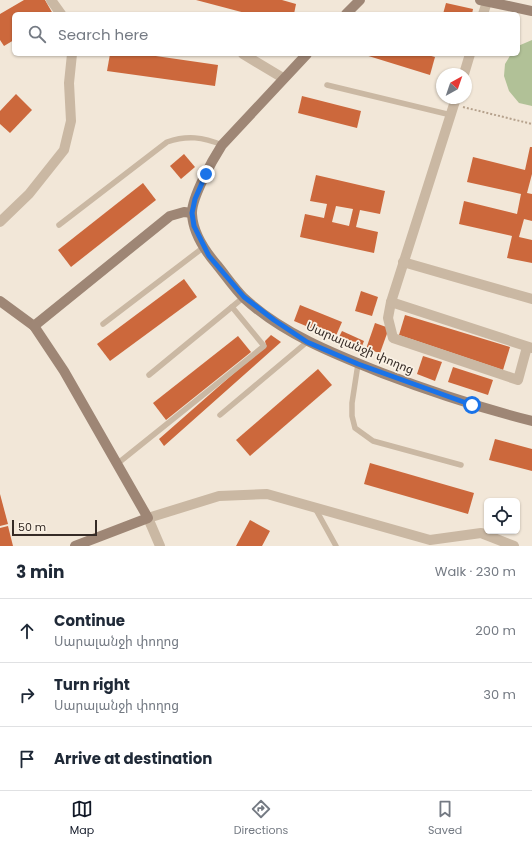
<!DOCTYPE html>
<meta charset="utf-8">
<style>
:root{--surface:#fff;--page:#f2f2f3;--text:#1f2937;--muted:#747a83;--line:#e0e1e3;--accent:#111827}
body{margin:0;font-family:Poppins,"Noto Sans Armenian",sans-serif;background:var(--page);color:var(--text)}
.controls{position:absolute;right:12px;bottom:12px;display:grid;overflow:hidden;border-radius:6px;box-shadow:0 1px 3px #0004}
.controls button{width:36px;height:36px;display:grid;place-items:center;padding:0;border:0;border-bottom:1px solid var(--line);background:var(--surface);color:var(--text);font:20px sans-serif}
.compass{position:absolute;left:436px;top:68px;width:36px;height:36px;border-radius:50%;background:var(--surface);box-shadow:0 1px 3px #0004;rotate:40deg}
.scale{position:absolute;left:12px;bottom:10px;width:85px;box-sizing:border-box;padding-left:4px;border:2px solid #352b26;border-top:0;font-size:11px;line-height:14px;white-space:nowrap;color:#352b26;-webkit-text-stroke:3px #faf1e4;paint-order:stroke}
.stop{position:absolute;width:12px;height:12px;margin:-9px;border:3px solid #1a73e8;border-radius:50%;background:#fff}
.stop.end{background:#1a73e8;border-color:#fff;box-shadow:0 1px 4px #0008}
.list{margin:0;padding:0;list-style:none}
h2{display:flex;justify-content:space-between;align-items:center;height:52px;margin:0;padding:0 16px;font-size:17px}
h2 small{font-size:13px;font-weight:400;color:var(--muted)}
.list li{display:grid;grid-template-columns:26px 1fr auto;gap:12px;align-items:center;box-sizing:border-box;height:64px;padding:0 16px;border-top:1px solid var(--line)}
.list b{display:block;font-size:15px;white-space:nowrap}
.list p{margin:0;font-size:13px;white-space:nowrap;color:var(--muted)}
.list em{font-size:13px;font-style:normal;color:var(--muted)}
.icon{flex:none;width:22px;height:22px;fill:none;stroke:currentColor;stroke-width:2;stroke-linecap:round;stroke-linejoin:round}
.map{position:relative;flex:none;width:532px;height:546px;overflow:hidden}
.search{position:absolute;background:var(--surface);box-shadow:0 1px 3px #0004;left:12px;right:12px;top:12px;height:44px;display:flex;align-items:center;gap:10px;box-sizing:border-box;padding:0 14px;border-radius:6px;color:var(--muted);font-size:15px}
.sheet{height:244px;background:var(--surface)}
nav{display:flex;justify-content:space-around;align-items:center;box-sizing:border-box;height:56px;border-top:1px solid var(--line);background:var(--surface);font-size:11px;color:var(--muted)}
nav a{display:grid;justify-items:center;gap:2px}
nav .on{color:var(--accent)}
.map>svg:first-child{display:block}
.green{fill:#b1c197}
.building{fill:#cc683c;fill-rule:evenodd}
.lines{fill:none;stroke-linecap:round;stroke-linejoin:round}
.path{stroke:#b6a28d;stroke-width:2;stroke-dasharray:2 2;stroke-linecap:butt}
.lane{stroke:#cab8a3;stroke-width:5.5}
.street{stroke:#cab8a3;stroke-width:10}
.secondary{stroke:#9e8675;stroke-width:10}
.route{stroke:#1a73e8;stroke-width:5}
.labels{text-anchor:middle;stroke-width:3.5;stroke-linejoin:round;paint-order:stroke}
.street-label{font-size:12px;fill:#352b26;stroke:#faf1e4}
</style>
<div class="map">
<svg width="532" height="546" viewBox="0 0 532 546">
<rect width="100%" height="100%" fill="#f2e7d8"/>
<path class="green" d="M532,40v66l-13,-3 -10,-12 -5,-15 1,-12 6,-10h7v-8z"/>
<g class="building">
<path d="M24,0h21l8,14h-39v26l-10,6 -4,-6v-26z"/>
<path d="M196,0h86l14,4 -2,10h-45z"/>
<path d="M446,3l27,6 -1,5h-29z"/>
<path d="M110,54h32l76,11 -3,21 -108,-15z"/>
<path d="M362,54h62l11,3 -5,18z"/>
<path d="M16,94l16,16 -22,23 -10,-9v-13z"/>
<path d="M302,96l59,15 -4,17 -59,-15z"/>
<path d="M530,147h2v27l-5,19 5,1v27l-8,-2 -5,18 13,3v23l-25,-5 5,-22 -53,-12 5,-23 53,13 4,-20 -54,-12 6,-25 52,13z"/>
<path d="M184,154l11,13 -14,12 -11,-13z"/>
<path d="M316,175l69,16 -5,23 -20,-4 -4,17 22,5 -4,21 -74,-16 5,-23 19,4 3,-14 -17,-3zM336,206l17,3 -4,17 -17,-4z"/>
<path d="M143,183l13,17 -85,67 -13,-17z"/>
<path d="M184,279l13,18 -87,64 -13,-17z"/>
<path d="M361,291l17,6 -6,19 -17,-5z"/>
<path d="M300,305l42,17 -7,16 -41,-17z"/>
<path d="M405,315l105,32 -7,23 -104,-35z"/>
<path d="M375,323l14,5 -9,25 -14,-4z"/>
<path d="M342,331l22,10 -4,10 -23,-10z"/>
<path d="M271,335l10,7 -117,104 -5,-7 107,-94 -1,-4z"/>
<path d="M238,336l13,16 -85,68 -13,-17z"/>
<path d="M423,356l19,6 -7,19 -18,-7z"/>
<path d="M453,367l40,13 -5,15 -40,-13z"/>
<path d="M318,369l14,16 -82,71 -14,-16z"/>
<path d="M495,439l37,10v22l-43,-11z"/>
<path d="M370,463l104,30 -6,21 -104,-30z"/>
<path d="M0,494l8,30 -8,2z"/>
<path d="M250,520l20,11 -8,15h-26z"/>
<path d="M8,526l5,20h-13v-18z"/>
</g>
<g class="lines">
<path class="path" d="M463,107l69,17"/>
<g class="lane">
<path d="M327,85l124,30"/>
<path d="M59,225l108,-83c20,-7 36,-5 55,3"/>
<path d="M103,324l101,-77"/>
<path d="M358,364l-6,39v13l3,12 18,13 88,24"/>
<path d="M149,375l95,-78"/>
<path d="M220,415l87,-73"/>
<path d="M117,464l147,-118 -32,-39"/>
<path d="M315,508l21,38"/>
</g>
<g class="street">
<path d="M51,0l10,14"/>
<path d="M483,14l4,-12"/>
<path d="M243,54l40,24"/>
<path d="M464,74l6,-20"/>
<path d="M456,98l-65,204 -3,16 5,20 125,42 9,-33"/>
<path d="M0,222l29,-28 35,-44 7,-29 -2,-38 3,-29"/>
<path d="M403,262l129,37"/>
<path d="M391,302l141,46"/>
<path d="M160,546l-12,-28 71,-22 48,-2 163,46 51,-7 33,13"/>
</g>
<g class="secondary">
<path d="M480,0l52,11"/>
<path d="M346,14l14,-14"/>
<path d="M307,54l-85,91c-9,14 -31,53 -30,69 1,19 13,37 25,51 9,11 17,23 27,33 39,36 90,56 138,75 50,19 99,35 150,48"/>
<path d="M0,301l34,25 30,45 84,147 -73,28"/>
<path d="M34,326l136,-110 14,-4 8,1"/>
</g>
</g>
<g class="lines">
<path class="route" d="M206,174l-11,25 -3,14 2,13 15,30 35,41 30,23 33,22 51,22 114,41"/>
</g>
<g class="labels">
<g class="street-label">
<text transform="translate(360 348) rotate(23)" y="4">Սարալանջի փողոց</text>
</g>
</g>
</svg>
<div class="controls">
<button><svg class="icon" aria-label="locate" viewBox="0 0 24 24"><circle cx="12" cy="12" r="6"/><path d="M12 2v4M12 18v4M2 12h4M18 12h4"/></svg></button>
</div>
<svg class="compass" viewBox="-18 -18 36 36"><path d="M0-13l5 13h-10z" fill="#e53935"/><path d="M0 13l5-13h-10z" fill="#747a83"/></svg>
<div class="scale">50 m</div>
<div class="stop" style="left:472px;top:405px"></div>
<div class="stop end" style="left:206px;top:174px"></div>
<div class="search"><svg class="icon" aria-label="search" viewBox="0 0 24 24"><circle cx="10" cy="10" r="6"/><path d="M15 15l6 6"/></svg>Search here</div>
</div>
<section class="sheet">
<h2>3 min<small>Walk · 230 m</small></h2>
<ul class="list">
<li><svg class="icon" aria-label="ahead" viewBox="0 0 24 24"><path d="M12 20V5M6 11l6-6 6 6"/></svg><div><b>Continue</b><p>Սարալանջի փողոց</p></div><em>200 m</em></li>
<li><svg class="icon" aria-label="right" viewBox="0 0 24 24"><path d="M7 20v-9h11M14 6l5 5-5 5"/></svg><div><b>Turn right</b><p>Սարալանջի փողոց</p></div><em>30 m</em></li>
<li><svg class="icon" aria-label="arrive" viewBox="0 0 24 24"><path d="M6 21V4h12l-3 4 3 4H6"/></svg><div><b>Arrive at destination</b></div></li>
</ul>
</section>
<nav>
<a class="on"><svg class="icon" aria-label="map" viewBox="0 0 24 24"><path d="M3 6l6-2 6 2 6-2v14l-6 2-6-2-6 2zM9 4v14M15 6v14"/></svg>Map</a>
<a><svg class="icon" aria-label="directions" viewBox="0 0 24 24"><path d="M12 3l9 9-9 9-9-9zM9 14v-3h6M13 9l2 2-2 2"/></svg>Directions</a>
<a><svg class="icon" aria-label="saved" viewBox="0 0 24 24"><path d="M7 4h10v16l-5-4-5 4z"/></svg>Saved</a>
</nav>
